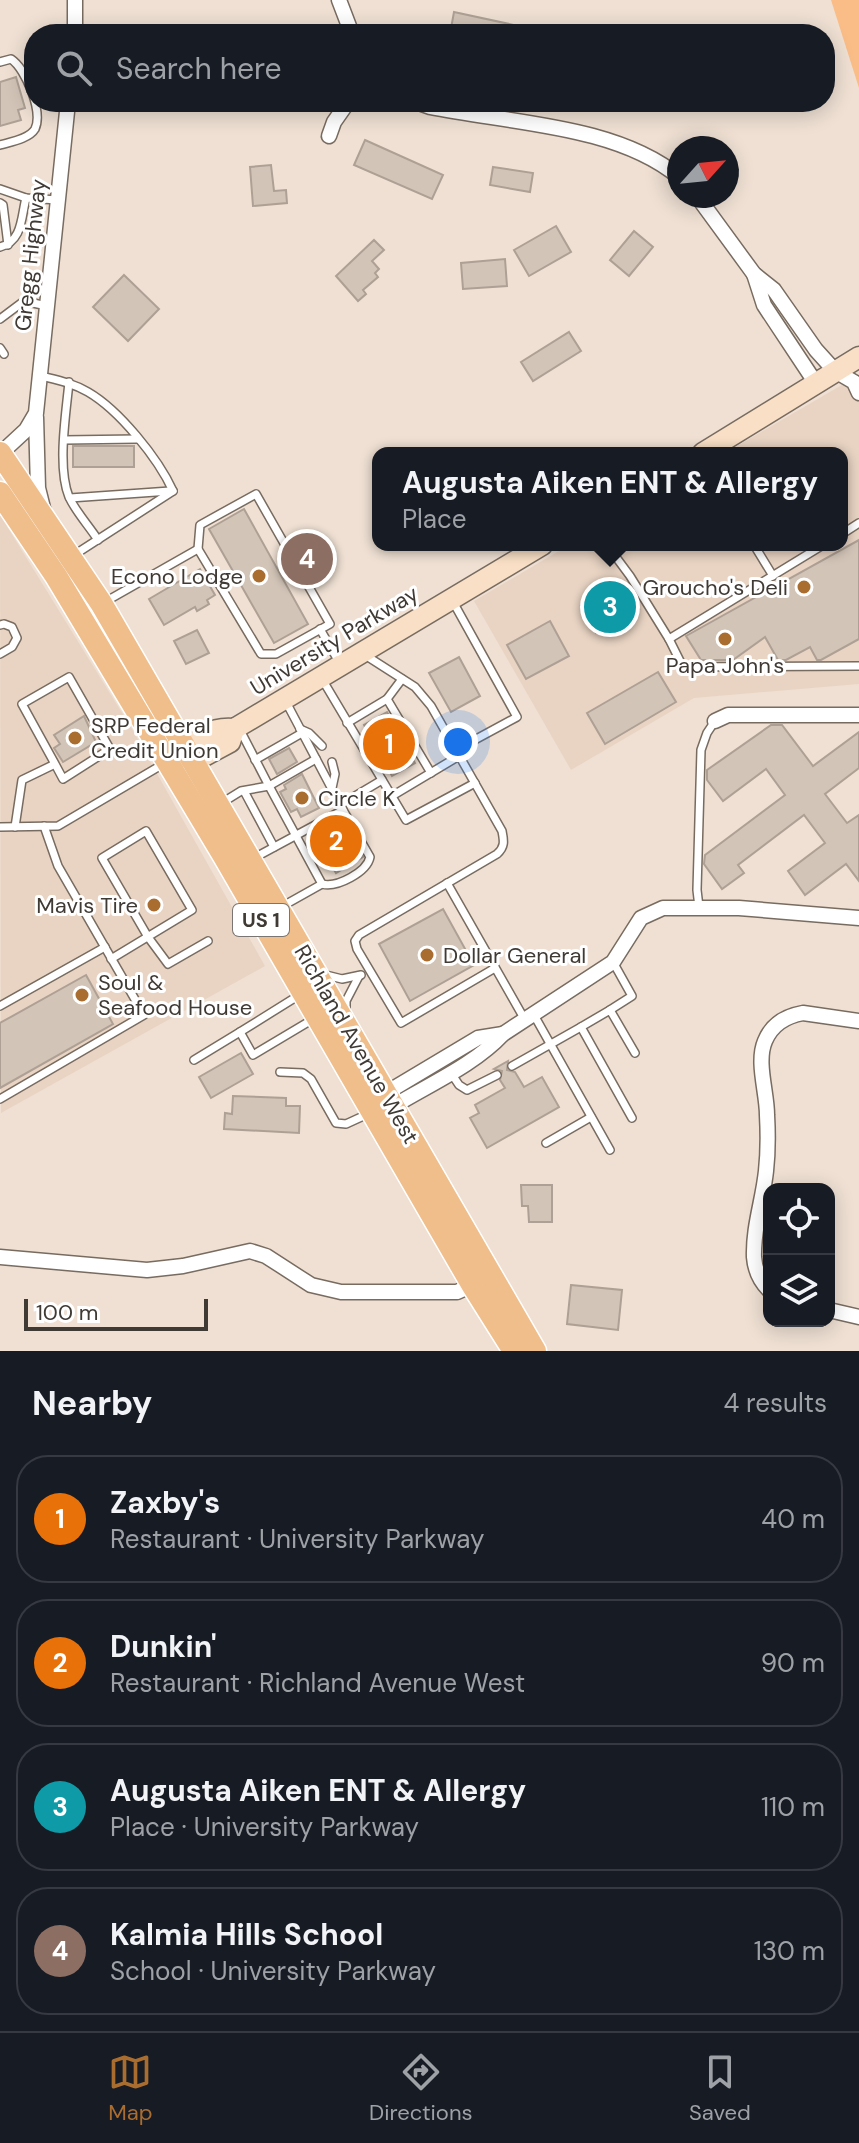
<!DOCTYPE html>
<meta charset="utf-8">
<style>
:root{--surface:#171b24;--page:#20242c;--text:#f1f3f6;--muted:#9ea1a6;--line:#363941;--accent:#aa6d30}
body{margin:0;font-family:"DM Sans",sans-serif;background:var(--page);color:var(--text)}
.controls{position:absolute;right:24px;bottom:24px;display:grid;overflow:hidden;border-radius:16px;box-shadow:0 4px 20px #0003}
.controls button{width:72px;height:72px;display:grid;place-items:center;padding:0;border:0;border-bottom:2px solid var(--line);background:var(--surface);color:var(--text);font:40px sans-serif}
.compass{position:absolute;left:667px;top:136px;width:72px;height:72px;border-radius:50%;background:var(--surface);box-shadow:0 4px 20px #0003;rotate:63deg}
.scale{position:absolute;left:24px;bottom:20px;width:184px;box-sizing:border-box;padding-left:8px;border:4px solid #403a35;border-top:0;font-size:22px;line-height:28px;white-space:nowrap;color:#403a35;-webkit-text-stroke:6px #fff;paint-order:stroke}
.you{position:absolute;left:458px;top:742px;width:28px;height:28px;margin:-20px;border:6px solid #fff;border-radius:50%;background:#1a73e8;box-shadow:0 0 0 12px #1a73e833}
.badge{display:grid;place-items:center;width:52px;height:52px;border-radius:50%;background:var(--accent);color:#fff;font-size:26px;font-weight:700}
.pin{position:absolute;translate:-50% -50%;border:4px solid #fff;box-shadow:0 2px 8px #0006}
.popup{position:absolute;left:372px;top:447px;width:476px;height:104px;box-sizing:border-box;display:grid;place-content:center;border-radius:16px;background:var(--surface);filter:drop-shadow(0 2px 6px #0005);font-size:26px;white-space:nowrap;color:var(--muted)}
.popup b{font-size:30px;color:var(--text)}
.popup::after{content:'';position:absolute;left:50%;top:100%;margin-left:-16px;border:16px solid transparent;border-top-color:var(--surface)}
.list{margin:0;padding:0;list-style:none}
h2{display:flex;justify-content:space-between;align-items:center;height:104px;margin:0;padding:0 32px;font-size:34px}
h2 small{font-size:26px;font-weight:400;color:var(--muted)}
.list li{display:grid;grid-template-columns:52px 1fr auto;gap:24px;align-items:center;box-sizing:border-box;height:128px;margin:0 16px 16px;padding:0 16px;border:2px solid var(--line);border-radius:32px}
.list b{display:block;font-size:30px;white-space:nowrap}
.list p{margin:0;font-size:26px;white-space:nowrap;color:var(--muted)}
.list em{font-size:26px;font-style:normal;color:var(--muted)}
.icon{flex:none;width:44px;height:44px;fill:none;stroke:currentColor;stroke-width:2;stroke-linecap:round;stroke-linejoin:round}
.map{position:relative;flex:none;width:859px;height:1351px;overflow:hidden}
.search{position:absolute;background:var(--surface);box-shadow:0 4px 20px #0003;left:24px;right:24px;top:24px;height:88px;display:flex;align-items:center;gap:20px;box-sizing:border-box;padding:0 28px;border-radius:32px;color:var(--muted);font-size:30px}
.sheet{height:680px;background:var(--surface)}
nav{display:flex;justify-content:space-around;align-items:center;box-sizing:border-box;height:112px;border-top:2px solid var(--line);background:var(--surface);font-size:22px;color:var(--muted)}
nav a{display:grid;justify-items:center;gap:4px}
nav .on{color:var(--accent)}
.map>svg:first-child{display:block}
.built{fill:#e9d4c3}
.green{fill:#fabd88}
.building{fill:#d2c4b7;stroke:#aea094;stroke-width:2}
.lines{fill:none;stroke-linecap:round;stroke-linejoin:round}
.lane-casing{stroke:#786b60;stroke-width:10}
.street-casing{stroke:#786b60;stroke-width:17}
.secondary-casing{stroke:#786b60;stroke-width:23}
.primary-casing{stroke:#fff;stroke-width:25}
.lane{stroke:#fff;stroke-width:7}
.street{stroke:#fff;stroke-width:14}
.secondary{stroke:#f8dfc5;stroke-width:20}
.primary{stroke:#f0be8b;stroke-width:22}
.poi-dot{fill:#aa6d30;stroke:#fff;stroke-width:3}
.labels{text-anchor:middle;stroke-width:6;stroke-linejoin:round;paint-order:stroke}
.shield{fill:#fff;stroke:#797572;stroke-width:2}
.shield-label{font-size:20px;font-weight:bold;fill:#403a35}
.street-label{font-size:22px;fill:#403a35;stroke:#fff}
.poi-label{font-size:22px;fill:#403a35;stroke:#fff;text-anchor:start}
</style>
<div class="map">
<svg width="859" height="1351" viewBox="0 0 859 1351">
<rect width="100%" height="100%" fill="#efe0d3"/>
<g class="built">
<path d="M859,375v309l-165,14 -123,72 -97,-169 95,-56h273v-92h-117z"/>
<path d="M0,515l132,214 133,237 -264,147z"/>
</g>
<path class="green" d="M831,0h28v88z"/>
<g class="building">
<path d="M454,12l83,18v4h-87z"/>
<path d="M16,77l9,31 -7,2 3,10 -21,6v-44z"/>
<path d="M365,140l78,35 -11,24 -78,-34z"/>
<path d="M271,165l3,26 12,-1 1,13 -34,3 -3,-39z"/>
<path d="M493,167l40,6 -3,19 -40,-7z"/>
<path d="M556,226l15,26 -42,24 -15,-26z"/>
<path d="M634,231l19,16 -24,29 -19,-16z"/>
<path d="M374,240l10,10 -12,11 7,8 -4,4 3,4 -15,13 3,4 -8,7 -22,-25z"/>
<path d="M505,259l2,27 -44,3 -2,-26z"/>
<path d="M124,275l35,34 -31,32 -35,-34z"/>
<path d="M569,332l12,19 -48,30 -12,-19z"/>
<rect x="73" y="446" width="61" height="21"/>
<path d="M244,509l64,115 -34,19 -65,-114z"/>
<path d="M859,540v99l-38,21h-4l-7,-13 -24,13h-8l-13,-23 -32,23h-32l-15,-24z"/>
<path d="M200,569l15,26 -8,5 2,4 -12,7 -2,-4 -31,18 -15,-26z"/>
<path d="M624,582l15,27 -43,24 -15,-27z"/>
<path d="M550,621l19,35 -43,23 -19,-34z"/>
<path d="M197,630l12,23 -23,11 -12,-23z"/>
<path d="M459,657l21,39 -29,16 -22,-39z"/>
<path d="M658,672l18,30 -71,42 -18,-31z"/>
<path d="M387,712l28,51 -23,13 -28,-51z"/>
<path d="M84,716l12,26 -33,20 -9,-14 6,-4 -6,-9z"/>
<path d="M771,725h11l31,41 46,-34v36l-34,26 22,29 12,-8v66l-13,-17 -41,31 -17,-24 37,-28 -21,-28 -66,50 6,8 -22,16 -18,-25 1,-9 80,-60 -19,-26 -43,32 -16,-21v-10z"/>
<path d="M289,748l8,14 -20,12 -8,-15z"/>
<path d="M302,774l17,34 -18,9 -4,-8 -6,3 -11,-20 6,-3 -2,-4z"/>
<path d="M343,822l20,35 -27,16 -20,-35z"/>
<path d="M443,909l31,56 -64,36 -31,-57z"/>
<path d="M86,975l27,49 -113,64v-65z"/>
<path d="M241,1053l12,21 -42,24 -12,-21z"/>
<path d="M508,1061l-1,9 8,2 9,15 18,-10 17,30 -72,41 -17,-30 9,-5 -4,-8 30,-17 -5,-8 2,-9 -8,-2z"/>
<path d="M233,1096l53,2v8h14l-1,27 -75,-4 1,-16 7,1z"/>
<path d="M521,1185h31v37h-23l-1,-16h-6z"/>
<path d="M571,1285l51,5 -4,40 -51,-6z"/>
</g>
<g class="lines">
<g class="lane-casing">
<g id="lane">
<path d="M0,62l11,-3c15,10 32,53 24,70 -6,10 -25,13 -35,16"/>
<path d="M0,189l26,9 32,2"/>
<path d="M0,203l3,2 5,40"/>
<path d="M0,247c23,-6 21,-30 26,-49"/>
<path d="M0,319l24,-18 23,5"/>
<path d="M0,348l4,6"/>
<path d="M41,376c16,4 32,7 47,16 31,18 70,66 85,99"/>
<path d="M69,382c-3,32 -12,85 0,115 7,15 20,29 29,43"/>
<path d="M64,440l74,-1"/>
<path d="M256,494l74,130 -54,30h-15l-63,-105 2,-24z"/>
<path d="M70,498l100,-7"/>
<path d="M842,534l17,-11"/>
<path d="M607,545l23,31 39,63 154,-94"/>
<path d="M754,545l19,31"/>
<path d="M74,555l99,-64"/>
<path d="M452,600l65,117 -61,33"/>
<path d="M103,603l95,-54"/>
<path d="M0,625l4,-1 8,3 5,11 -5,9 -12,7"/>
<path d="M320,629l19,33"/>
<path d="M669,639l14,28 176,-1"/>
<path d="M365,655l50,32 16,19 71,125c2,10 3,16 -5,23l-138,81 -4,6 2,8 44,74 94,-55"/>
<path d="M322,679l84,141 69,-37"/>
<path d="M387,699l44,74"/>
<path d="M347,723l40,-24 15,-20"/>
<path d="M239,728l30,58 47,-27"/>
<path d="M300,729l9,4 13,13"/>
<path d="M255,760l47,-27"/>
<path d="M332,788l3,-14 -3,-12"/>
<path d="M244,791l30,56"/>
<path d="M392,796l67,-40"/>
<path d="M220,804l21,-13 28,-5 53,98 -41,23"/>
<path d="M340,805l42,-25"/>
<path d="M0,827l58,-1 107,-63"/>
<path d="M15,827l7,-47 33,-16 8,15 47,-30 -41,-72 -47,27 33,60"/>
<path d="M252,859l91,-49 -58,-110"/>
<path d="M447,883l78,137"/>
<path d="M322,884c15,4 45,-12 48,-27l-27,-47"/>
<path d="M699,907l-2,-17 4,-140 6,-17 8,-12"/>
<path d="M111,959l81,-49 -46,-79 -44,27 46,79 20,27 40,-23"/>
<path d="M322,974l20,5 19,-4"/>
<path d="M301,994l-61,38 13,23 62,-37"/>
<path d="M0,1006l105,-59"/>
<path d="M610,1010l22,-14 -19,-34"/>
<path d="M346,1011v-10l13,-25"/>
<path d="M534,1015l76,135"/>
<path d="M194,1060l46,-28"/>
<path d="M512,1066l69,-39"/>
<path d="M280,1072l23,1 8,6 25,44 10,1 24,-11"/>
<path d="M451,1073l8,12 8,5 30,-15"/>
<path d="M0,1099l144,-84 -86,-149 -14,-40"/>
<path d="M632,1118l-51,-91 29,-17 25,43"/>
<path d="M546,1143l45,-26"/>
</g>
</g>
<g class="street-casing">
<g id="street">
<path d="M339,0l13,34"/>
<path d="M75,34v-34"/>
<path d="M416,102l14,5c79,16 187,18 249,70"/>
<path d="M329,136l5,-14 14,-20"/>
<path d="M697,196l57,78 20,16 42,60 19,21 19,11 5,11"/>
<path d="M754,274l10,31 51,77"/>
<path d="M36,417l2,71 5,20"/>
<path d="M0,454l26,-24 10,-17 32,-311"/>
<path d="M715,721l13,-6h131"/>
<path d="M386,1093l92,-55 25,-4"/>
<path d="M394,1106c36,-22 80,-41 109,-72l110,-72 28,-44 22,-10h76l120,10"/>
<path d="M0,1257l147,13 36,-4 67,-15 16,5 45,29 30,7h116l20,-9"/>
<path d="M769,1290c-9,-9 -14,-20 -15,-33 -1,-30 9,-57 12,-86 2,-18 2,-38 1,-56 0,-23 -11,-53 -2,-74 7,-17 21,-25 38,-28l56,8"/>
<path d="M829,1310l30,7"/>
</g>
</g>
<g class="secondary-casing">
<g id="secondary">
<path d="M703,453l156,-96"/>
<path d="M187,754c13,-18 24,-27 47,-25l308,-184"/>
<path d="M176,759l11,-5 17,2 26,-14 4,-13"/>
</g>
</g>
<g class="primary-casing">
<g id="primary">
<path d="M0,453l101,150 434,748"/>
<path d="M0,493l56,83 168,280 249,430 41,65"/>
</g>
</g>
<use href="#lane" class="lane"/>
<use href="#street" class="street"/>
<use href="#secondary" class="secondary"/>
<use href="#primary" class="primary"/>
</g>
<g class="poi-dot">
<circle cx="259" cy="576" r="8"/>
<circle cx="804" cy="587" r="8"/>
<circle cx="725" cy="639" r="8"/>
<circle cx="75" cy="738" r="8"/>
<circle cx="302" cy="798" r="8"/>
<circle cx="154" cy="905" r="8"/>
<circle cx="427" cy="955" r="8"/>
<circle cx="82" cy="995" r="8"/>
</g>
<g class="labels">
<rect class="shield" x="233" y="904" width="56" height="32" rx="6"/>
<g class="shield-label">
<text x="261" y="927">US 1</text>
</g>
<g class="street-label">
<text transform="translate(30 255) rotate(-84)" y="8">Gregg Highway</text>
<text transform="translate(334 640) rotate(-31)" y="8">University Parkway</text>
<text transform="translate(357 1044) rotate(60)" y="8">Richland Avenue West</text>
</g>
<g class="poi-label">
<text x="243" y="584" text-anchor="end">Econo Lodge</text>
<text x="788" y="595" text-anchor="end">Groucho's Deli</text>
<text x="725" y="673" text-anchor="middle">Papa John's</text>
<text x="91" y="733">SRP Federal<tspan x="91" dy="25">Credit Union</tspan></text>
<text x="318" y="806">Circle K</text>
<text x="138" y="913" text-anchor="end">Mavis Tire</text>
<text x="443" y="963">Dollar General</text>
<text x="98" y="990">Soul &amp;<tspan x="98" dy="25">Seafood House</tspan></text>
</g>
</g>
</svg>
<div class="controls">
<button><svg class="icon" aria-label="locate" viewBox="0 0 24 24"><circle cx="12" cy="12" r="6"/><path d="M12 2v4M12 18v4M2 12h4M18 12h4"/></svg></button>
<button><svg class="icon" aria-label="layers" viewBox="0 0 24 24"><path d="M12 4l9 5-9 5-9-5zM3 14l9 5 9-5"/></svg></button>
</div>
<svg class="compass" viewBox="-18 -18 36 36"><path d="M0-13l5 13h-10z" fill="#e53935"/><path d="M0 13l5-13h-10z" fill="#9ea1a6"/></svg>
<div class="scale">100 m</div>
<div class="you"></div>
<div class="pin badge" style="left:389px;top:744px;background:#e8710a">1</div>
<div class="pin badge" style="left:336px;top:841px;background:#e8710a">2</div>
<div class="pin badge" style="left:610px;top:607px;background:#0f9aa8">3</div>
<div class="popup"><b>Augusta Aiken ENT &amp; Allergy</b>Place</div>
<div class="pin badge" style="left:307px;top:559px;background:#8d6e63">4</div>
<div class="search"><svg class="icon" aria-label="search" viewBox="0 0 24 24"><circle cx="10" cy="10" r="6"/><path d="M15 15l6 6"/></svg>Search here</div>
</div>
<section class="sheet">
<h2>Nearby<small>4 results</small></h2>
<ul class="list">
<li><span class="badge" style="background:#e8710a">1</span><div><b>Zaxby's</b><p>Restaurant · University Parkway</p></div><em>40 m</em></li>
<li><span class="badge" style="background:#e8710a">2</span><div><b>Dunkin'</b><p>Restaurant · Richland Avenue West</p></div><em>90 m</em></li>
<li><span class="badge" style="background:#0f9aa8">3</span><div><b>Augusta Aiken ENT &amp; Allergy</b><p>Place · University Parkway</p></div><em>110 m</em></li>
<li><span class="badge" style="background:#8d6e63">4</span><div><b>Kalmia Hills School</b><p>School · University Parkway</p></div><em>130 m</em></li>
</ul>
</section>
<nav>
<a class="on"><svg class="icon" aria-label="map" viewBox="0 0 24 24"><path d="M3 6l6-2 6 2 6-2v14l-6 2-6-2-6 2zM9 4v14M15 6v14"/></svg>Map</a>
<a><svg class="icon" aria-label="directions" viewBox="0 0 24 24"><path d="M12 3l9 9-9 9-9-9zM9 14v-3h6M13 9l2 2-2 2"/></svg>Directions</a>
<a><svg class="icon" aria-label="saved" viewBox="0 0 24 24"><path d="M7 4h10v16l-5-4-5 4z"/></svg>Saved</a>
</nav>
